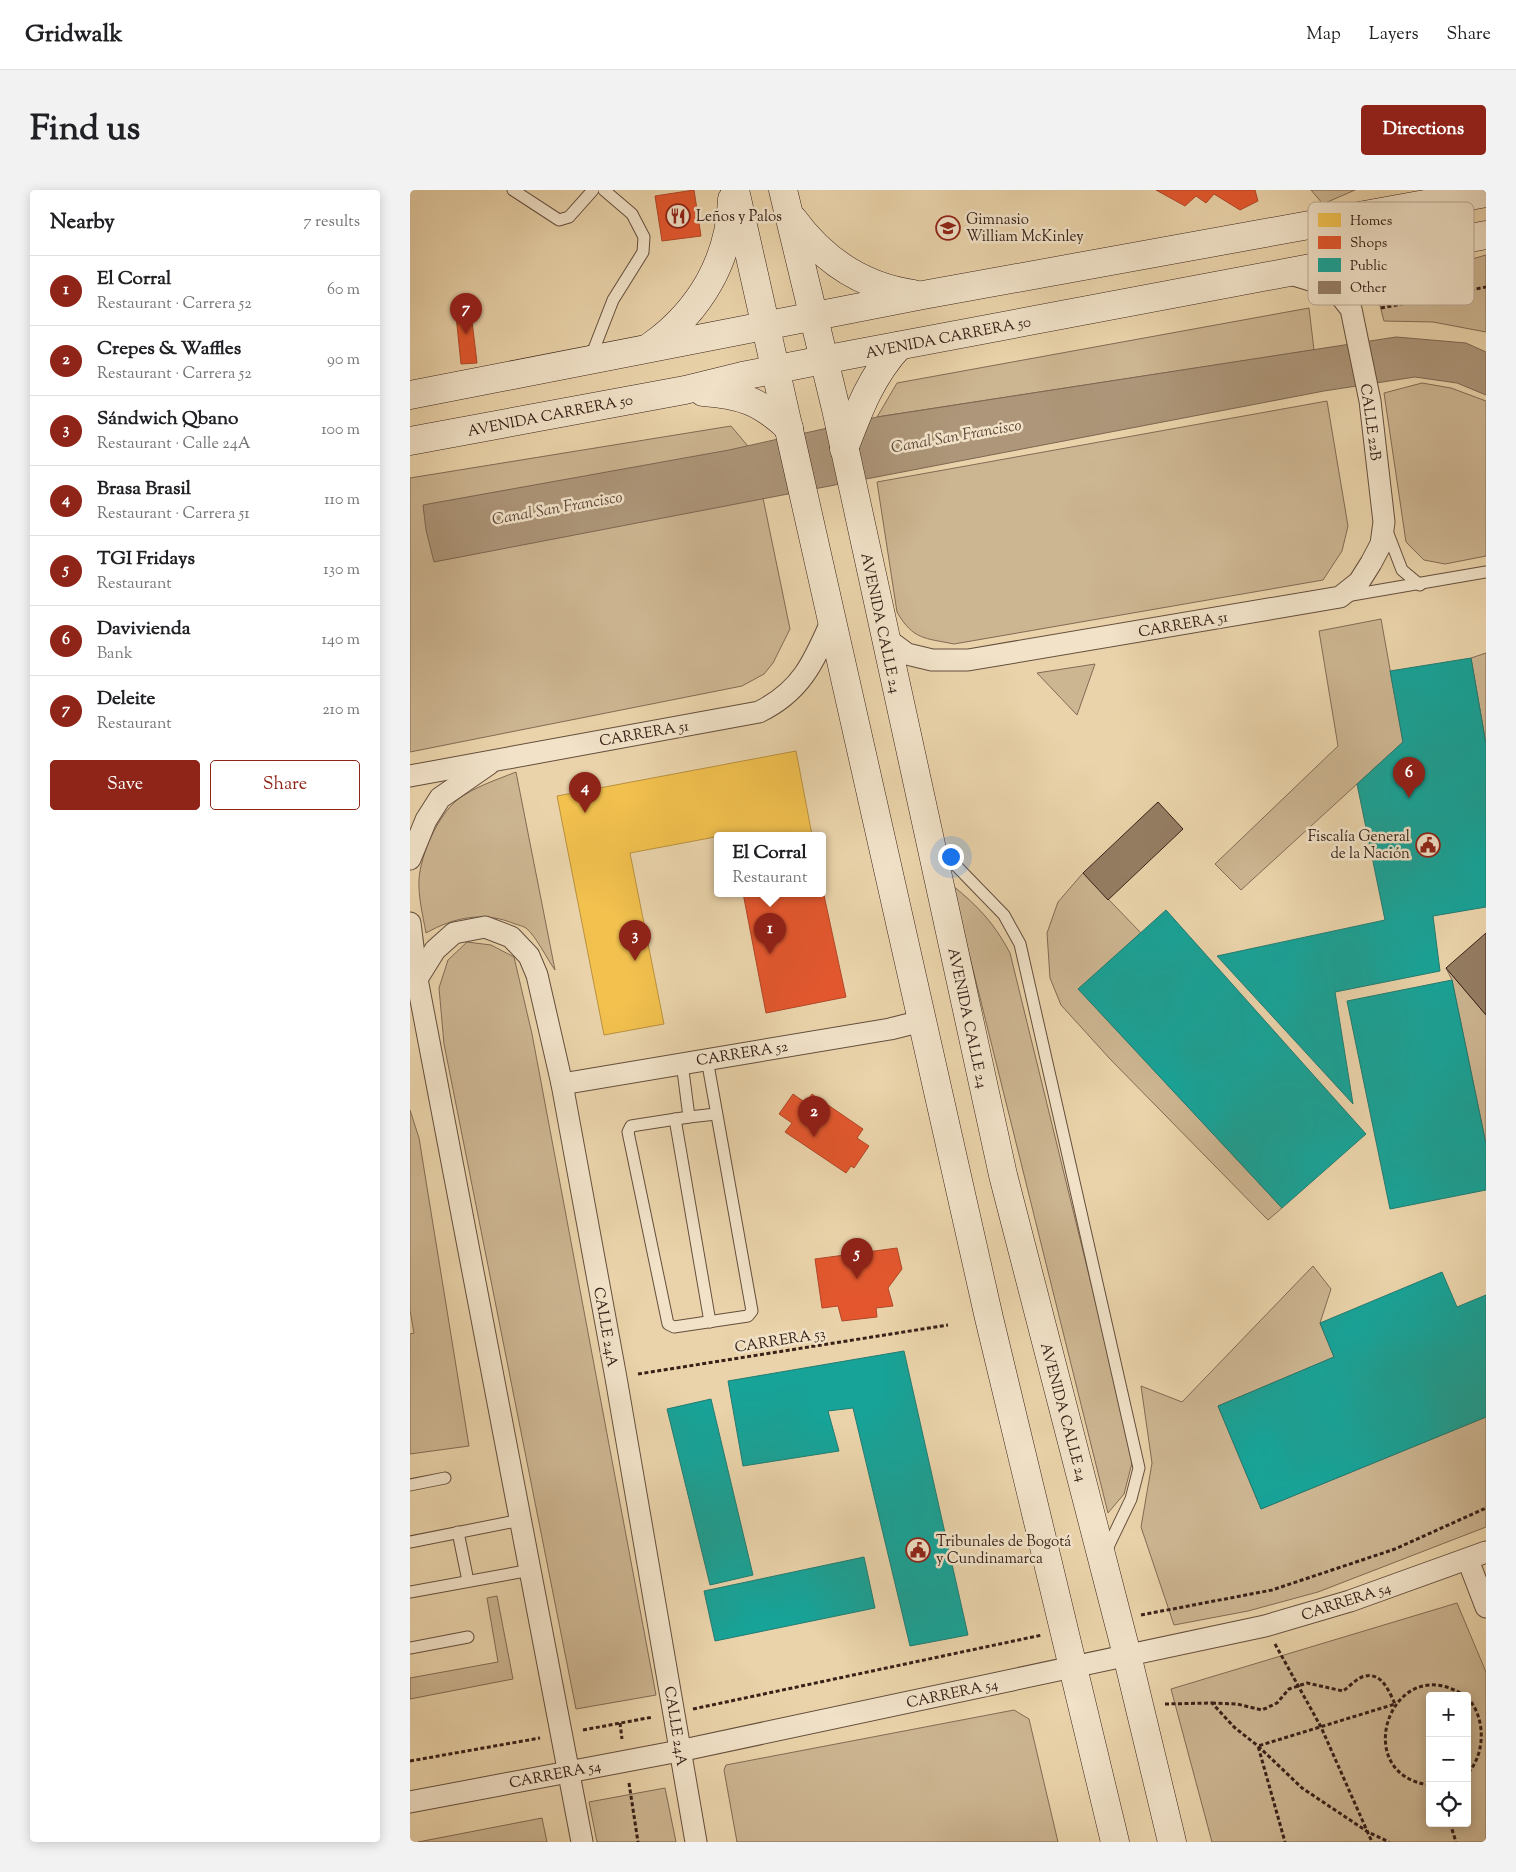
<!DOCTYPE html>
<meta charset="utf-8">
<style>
:root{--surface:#fff;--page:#f2f2f2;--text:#202124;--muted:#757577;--line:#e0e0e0;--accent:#8f2418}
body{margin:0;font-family:"Sorts Mill Goudy",serif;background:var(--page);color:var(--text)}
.controls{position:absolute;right:15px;bottom:15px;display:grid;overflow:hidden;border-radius:5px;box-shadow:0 2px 12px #0003}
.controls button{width:45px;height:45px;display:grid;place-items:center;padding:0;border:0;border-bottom:1px solid var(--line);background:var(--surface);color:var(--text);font:25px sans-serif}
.you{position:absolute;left:540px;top:666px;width:18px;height:18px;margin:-12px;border:4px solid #fff;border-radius:50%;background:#1a73e8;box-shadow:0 0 0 8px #1a73e833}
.badge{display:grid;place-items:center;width:32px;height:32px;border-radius:50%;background:var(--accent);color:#fff;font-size:16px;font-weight:700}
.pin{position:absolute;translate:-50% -41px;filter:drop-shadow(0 1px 2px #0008)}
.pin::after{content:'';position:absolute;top:26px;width:18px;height:15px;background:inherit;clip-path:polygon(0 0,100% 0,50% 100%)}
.popup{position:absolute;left:304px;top:642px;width:112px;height:65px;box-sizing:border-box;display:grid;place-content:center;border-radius:5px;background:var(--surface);filter:drop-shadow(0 1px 4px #0005);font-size:16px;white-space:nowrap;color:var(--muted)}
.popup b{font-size:19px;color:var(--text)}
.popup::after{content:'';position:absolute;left:50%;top:100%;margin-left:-10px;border:10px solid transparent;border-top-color:var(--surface)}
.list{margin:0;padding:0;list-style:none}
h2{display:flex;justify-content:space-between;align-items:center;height:65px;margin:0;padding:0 20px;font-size:21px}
h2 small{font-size:16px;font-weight:400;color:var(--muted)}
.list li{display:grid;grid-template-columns:32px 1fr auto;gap:15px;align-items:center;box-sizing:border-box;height:70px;padding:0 20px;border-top:1px solid var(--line)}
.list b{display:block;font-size:19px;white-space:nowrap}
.list p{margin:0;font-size:16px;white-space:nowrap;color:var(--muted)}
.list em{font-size:16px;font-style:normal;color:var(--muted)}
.actions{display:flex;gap:10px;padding:15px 20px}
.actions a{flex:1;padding:11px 0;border:1px solid var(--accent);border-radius:5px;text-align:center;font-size:18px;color:var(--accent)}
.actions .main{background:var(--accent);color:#fff}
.icon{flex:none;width:28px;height:28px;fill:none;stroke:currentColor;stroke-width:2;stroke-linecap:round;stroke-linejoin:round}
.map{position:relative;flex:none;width:1076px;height:1652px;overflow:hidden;border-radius:5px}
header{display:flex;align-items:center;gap:30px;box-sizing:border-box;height:70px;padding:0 25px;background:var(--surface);border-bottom:1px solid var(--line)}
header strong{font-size:24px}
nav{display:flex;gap:28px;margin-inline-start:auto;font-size:18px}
.intro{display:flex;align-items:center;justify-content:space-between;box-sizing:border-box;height:120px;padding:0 30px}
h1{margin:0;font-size:35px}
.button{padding:12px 22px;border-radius:5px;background:var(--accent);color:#fff;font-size:18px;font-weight:700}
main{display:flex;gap:30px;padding:0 30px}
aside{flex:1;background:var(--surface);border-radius:5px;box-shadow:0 2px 12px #0003}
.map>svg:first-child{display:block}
.green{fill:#ccb591;stroke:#826b55;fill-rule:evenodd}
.water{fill:#ad9679;stroke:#7e6753}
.homes{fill:#f2c14e;stroke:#ba913e}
.shops{fill:#e4572e;stroke:#b04728}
.public{fill:#17a398;stroke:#217c72}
.building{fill:#957e64;stroke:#382119}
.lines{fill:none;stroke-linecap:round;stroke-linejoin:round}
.lane-casing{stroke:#644e3d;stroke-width:13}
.street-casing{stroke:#644e3d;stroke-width:23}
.secondary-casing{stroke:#382119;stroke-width:29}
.path{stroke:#382119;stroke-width:3;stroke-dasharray:4 2.5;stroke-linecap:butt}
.lane{stroke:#f1e2c8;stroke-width:11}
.street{stroke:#f1e2c8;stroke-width:21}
.secondary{stroke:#f1e2c8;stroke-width:28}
.labels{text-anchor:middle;stroke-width:5;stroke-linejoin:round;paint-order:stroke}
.poi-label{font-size:15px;fill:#382119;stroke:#f1e2c8;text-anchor:start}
.street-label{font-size:15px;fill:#382119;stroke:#f1e2c8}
.water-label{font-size:16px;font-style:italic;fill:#5b4436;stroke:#f1e2c8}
.key{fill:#f1e2c8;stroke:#baa894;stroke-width:1}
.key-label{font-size:14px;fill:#382119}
</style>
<header>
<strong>Gridwalk</strong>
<nav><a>Map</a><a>Layers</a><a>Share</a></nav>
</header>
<div class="intro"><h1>Find us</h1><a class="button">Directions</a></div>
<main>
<aside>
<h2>Nearby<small>7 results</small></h2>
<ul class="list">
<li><span class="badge">1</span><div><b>El Corral</b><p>Restaurant · Carrera 52</p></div><em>60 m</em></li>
<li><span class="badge">2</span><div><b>Crepes &amp; Waffles</b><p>Restaurant · Carrera 52</p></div><em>90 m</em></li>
<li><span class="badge">3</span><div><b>Sándwich Qbano</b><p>Restaurant · Calle 24A</p></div><em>100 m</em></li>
<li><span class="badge">4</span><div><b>Brasa Brasil</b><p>Restaurant · Carrera 51</p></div><em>110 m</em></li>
<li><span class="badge">5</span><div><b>TGI Fridays</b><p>Restaurant</p></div><em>130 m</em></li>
<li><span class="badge">6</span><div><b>Davivienda</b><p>Bank</p></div><em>140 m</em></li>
<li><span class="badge">7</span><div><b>Deleite</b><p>Restaurant</p></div><em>210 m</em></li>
</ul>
<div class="actions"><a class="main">Save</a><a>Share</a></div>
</aside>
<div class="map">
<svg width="1076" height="1652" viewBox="0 0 1076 1652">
<rect width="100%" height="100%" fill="#ead3aa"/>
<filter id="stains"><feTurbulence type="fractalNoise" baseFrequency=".004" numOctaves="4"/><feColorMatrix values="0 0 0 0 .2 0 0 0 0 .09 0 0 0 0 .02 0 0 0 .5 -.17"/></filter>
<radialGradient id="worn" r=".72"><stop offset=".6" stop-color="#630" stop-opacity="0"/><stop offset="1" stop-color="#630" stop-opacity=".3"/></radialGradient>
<g class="green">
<path d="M901,0h44l-32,14z"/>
<path d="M1076,65v77l-53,-10 -49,-1 -9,-34z"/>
<path d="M899,118l5,42 -437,67 20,-34z"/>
<path d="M1012,193l29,5 35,13v155l-41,8 -21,-4 -18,-18 -22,-149z"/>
<path d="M917,211l21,125 -6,25 -19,29 -369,64c-29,-6 -41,-4 -57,-32l-20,-130z"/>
<path d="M321,236l16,19 16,53 27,131 -17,34 -9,11 -22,12 -332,66v-274z"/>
<path d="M971,429l22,123 -162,148 -26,-26 123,-118 -19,-115z"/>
<path d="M1076,463v91l-15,-86z"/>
<path d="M685,474l-18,51 -40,-42z"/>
<path d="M106,582l39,198c-8,-11 -19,-34 -29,-42 -3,-2 -8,-3 -11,-4 -30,-13 -61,-7 -89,9 -3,-17 -8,-36 -7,-54 2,-25 18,-62 38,-79 17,-13 39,-20 59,-28z"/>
<path d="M673,683l58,60 -62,56 203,219 -14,12 -158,-161 -49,-54 -11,-27 -3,-45 11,-31z"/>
<path d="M542,695c27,22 42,38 58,68l110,449 12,61 -8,31 -16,19z"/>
<path d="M57,752l24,3 23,12 18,77 124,661 -80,14 -132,-665 -5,-56 9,-28z"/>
<path d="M1036,778l40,47v129l-34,-164z"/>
<path d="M0,920l9,28 50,308 -59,8v-120l4,-1 -4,-23z"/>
<path d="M903,1076l18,23 -11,34 14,34 -116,49 43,103 225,-92v110l-168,65 -70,19 -74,14 -33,-98 11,-64 -11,-77 41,16z"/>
<path d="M87,1406l16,83 -103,20v-21l88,-16 -11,-64z"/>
<path d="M1047,1413l29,69v170h-274l-41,-153zM1020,1506h37v127h-37z"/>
<path d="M604,1520l15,9 29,123h-321l-13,-72 2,-5z"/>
<path d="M255,1598l11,54h-79l-8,-40z"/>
<path d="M132,1628l5,24h-129z"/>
</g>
<path class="water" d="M986,147l70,6 20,9v43l-29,-12 -42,-6 -91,14 -890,171 -8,-32 -3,-25 306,-55 148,-33z"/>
<path class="homes" d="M386,561l16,84 -81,-1 -101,19 34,171 -60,11 -47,-239z"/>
<g class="shops">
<path d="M284,0l7,46 -39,5 -7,-45z"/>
<path d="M746,0h99l3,11 -18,9 -26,-16 -8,9 -10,-7 -11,10z"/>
<path d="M60,114l7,59 -16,1 -6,-58z"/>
<path d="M412,696l24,111 -80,16 -23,-120h79z"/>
<path d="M383,904l13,9 6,-9 51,35 -6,9 12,8 -15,22 -3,-2 -5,7 -61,-41 7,-9 -13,-9z"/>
<path d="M487,1058l5,21 -14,19 5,18 -17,2 1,9 -35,4 -4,-15 -16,2 -7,-49z"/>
</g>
<g class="public">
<path d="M1061,468l15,86v163l-53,9 7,55 -105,21 18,112 -136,-148 168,-36 -28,-136 46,-42 -13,-71z"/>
<path d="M756,720l200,224 -84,74 -204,-219z"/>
<path d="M1042,790l34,164v46l-96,19 -43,-208z"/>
<path d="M1032,1082l15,35 29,-12v122l-225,92 -43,-103 116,-49 -14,-34z"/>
<path d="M494,1161l64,284 -58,11 -57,-238 -25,3 11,40 -96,15 -15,-85z"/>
<path d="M301,1209l42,176 -43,10 -43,-176z"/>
<path d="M454,1367l11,51 -160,33 -11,-50z"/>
</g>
<g class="building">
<path d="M748,612l25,27 -75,71 -25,-27z"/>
<path d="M1076,743v82l-40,-47z"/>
</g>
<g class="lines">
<g class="lane-casing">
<g id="lane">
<path d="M103,0l46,30 10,-3 24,-27"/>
<path d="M180,169l23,-59 30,-48 1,-15 -12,-23 -28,-24"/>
<path d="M977,341l15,39 18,15"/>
<path d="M936,406l140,-24"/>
<path d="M527,656l67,69 16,29 119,524 -8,31 -25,52"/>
<path d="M272,873l7,54 -58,9 -3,6 40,192 6,3 74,-11 4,-5 -45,-252"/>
<path d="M279,927l27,-3"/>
<path d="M265,929l35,203"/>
<path d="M0,1295l35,-7"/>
<path d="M48,1342l10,49"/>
<path d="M0,1352l111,-22"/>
<path d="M0,1402l121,-22"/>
<path d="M0,1458l58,-11"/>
</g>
</g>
<g class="street-casing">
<g id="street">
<path d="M474,447l23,17 25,6h36l372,-63 19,-15 12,-19 10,-19 3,-22 -14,-121 -19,-92 -12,-15 -19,-11 -33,-10"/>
<path d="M0,586l349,-64c43,-21 55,-51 73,-92"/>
<path d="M0,669l16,-39 14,-22 49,-34"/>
<path d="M0,733l7,56 165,863"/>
<path d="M7,789l18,-29 19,-17 31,-6 26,10 18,19 8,19 25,109 54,294 80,464"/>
<path d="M152,894l328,-55 32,-8"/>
<path d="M1058,1370l18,47"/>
<path d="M0,1612l269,-51 586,-125 85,-25 136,-49"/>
</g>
</g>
<g class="secondary-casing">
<g id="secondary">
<path d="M325,0l254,1128 126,524"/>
<path d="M373,0l53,219 167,766 124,480 45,187"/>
<path d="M383,29c30,41 70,68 121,75"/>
<path d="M241,156c49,-35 79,-86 81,-147"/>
<path d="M293,202c39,3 57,9 86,36"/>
<path d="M0,205l513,-100 563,-102"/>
<path d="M0,251l275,-51 57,-14 107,-21 637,-120"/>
<path d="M434,259c14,-37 27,-73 55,-103"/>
</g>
</g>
<g class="path">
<path d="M971,118l105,-21"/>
<path d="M228,1184l310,-49"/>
<path d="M731,1425l131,-25 123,-41 91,-41"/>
<path d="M865,1454l46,83 51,115"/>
<path d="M1057,1507c19,20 19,57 0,77"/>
<path d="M802,1513l25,1 25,6 15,-7 12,-14 18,-6 36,8c6,-4 12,-11 19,-14 19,-7 27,14 33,27l-137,42 27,96"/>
<path d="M755,1514l47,-1 22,24 24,19 44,42 66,44 21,10"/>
<path d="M283,1519l349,-74"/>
<path d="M210,1533l2,16"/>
<path d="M173,1540l70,-13"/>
<path d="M0,1571l130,-23"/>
<path d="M219,1593l9,59"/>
<path d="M1020,1595c-83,-10 -38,-138 35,-89"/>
<path d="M1040,1633l6,19"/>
</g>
<use href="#lane" class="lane"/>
<use href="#street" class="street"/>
<use href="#secondary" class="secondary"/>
</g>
<defs>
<g id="restaurant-ring" transform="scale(1.25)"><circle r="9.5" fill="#f1e2c8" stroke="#8f2418" stroke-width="1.5"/><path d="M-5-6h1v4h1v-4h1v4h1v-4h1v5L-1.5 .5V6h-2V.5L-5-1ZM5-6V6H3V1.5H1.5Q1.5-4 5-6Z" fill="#8f2418"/></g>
<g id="school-ring" transform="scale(1.25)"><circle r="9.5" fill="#f1e2c8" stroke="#8f2418" stroke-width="1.5"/><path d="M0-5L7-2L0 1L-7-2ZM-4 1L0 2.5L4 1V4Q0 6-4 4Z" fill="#8f2418"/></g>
<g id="civic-ring" transform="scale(1.25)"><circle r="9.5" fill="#f1e2c8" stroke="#8f2418" stroke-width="1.5"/><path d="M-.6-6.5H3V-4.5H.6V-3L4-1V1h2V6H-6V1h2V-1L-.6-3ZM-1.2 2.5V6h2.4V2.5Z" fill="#8f2418"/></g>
</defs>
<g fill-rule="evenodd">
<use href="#restaurant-ring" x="268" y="26"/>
<use href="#school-ring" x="538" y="38"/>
<use href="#civic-ring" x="1018" y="655"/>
<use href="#civic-ring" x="508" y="1360"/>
</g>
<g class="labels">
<g class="poi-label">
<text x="286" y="31">Leños y Palos</text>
<text x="556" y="34">Gimnasio<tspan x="556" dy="17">William McKinley</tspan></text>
<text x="1000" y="651" text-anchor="end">Fiscalía General<tspan x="1000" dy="17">de la Nación</tspan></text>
<text x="526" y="1356">Tribunales de Bogotá<tspan x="526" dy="17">y Cundinamarca</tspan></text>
</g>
<g class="street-label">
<text transform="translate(538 147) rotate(-11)" y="5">AVENIDA CARRERA 50</text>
<text transform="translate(140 225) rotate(-11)" y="5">AVENIDA CARRERA 50</text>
<text transform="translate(961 232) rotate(82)" y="5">CALLE 22B</text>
<text transform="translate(471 433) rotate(78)" y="5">AVENIDA CALLE 24</text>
<text transform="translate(773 434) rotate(-10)" y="5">CARRERA 51</text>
<text transform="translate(234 543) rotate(-10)" y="5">CARRERA 51</text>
<text transform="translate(558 828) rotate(78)" y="5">AVENIDA CALLE 24</text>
<text transform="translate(332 863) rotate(-9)" y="5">CARRERA 52</text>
<text transform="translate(196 1137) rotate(80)" y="5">CALLE 24A</text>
<text transform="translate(370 1150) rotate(-9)" y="5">CARRERA 53</text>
<text transform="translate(654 1222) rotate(75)" y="5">AVENIDA CALLE 24</text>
<text transform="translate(936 1411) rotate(-18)" y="5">CARRERA 54</text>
<text transform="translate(542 1503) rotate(-12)" y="5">CARRERA 54</text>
<text transform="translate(266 1536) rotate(81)" y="5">CALLE 24A</text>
<text transform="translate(145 1584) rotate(-11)" y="5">CARRERA 54</text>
</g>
<g class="water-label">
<text transform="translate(546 245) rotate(-10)" y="6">Canal San Francisco</text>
<text transform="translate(147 317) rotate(-10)" y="6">Canal San Francisco</text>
</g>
</g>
<rect x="898" y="12" width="166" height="103" rx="8" class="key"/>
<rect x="908" y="23" width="23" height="14" fill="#f2c14e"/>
<rect x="908" y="46" width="23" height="13" fill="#e4572e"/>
<rect x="908" y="68" width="23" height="14" fill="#17a398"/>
<rect x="908" y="91" width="23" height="13" fill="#957e64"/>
<g class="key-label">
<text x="940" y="35">Homes</text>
<text x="940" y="57">Shops</text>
<text x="940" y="80">Public</text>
<text x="940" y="102">Other</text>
</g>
<rect width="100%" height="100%" filter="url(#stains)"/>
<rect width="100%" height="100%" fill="url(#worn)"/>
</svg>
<div class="controls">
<button>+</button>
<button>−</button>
<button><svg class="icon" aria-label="locate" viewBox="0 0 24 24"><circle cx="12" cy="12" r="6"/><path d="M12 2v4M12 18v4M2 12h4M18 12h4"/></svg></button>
</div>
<div class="you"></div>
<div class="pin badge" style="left:360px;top:764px">1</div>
<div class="popup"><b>El Corral</b>Restaurant</div>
<div class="pin badge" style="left:404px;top:947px">2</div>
<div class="pin badge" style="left:225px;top:771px">3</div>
<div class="pin badge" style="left:175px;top:623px">4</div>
<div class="pin badge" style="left:447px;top:1089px">5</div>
<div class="pin badge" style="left:999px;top:608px">6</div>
<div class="pin badge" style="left:56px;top:144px">7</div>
</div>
</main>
